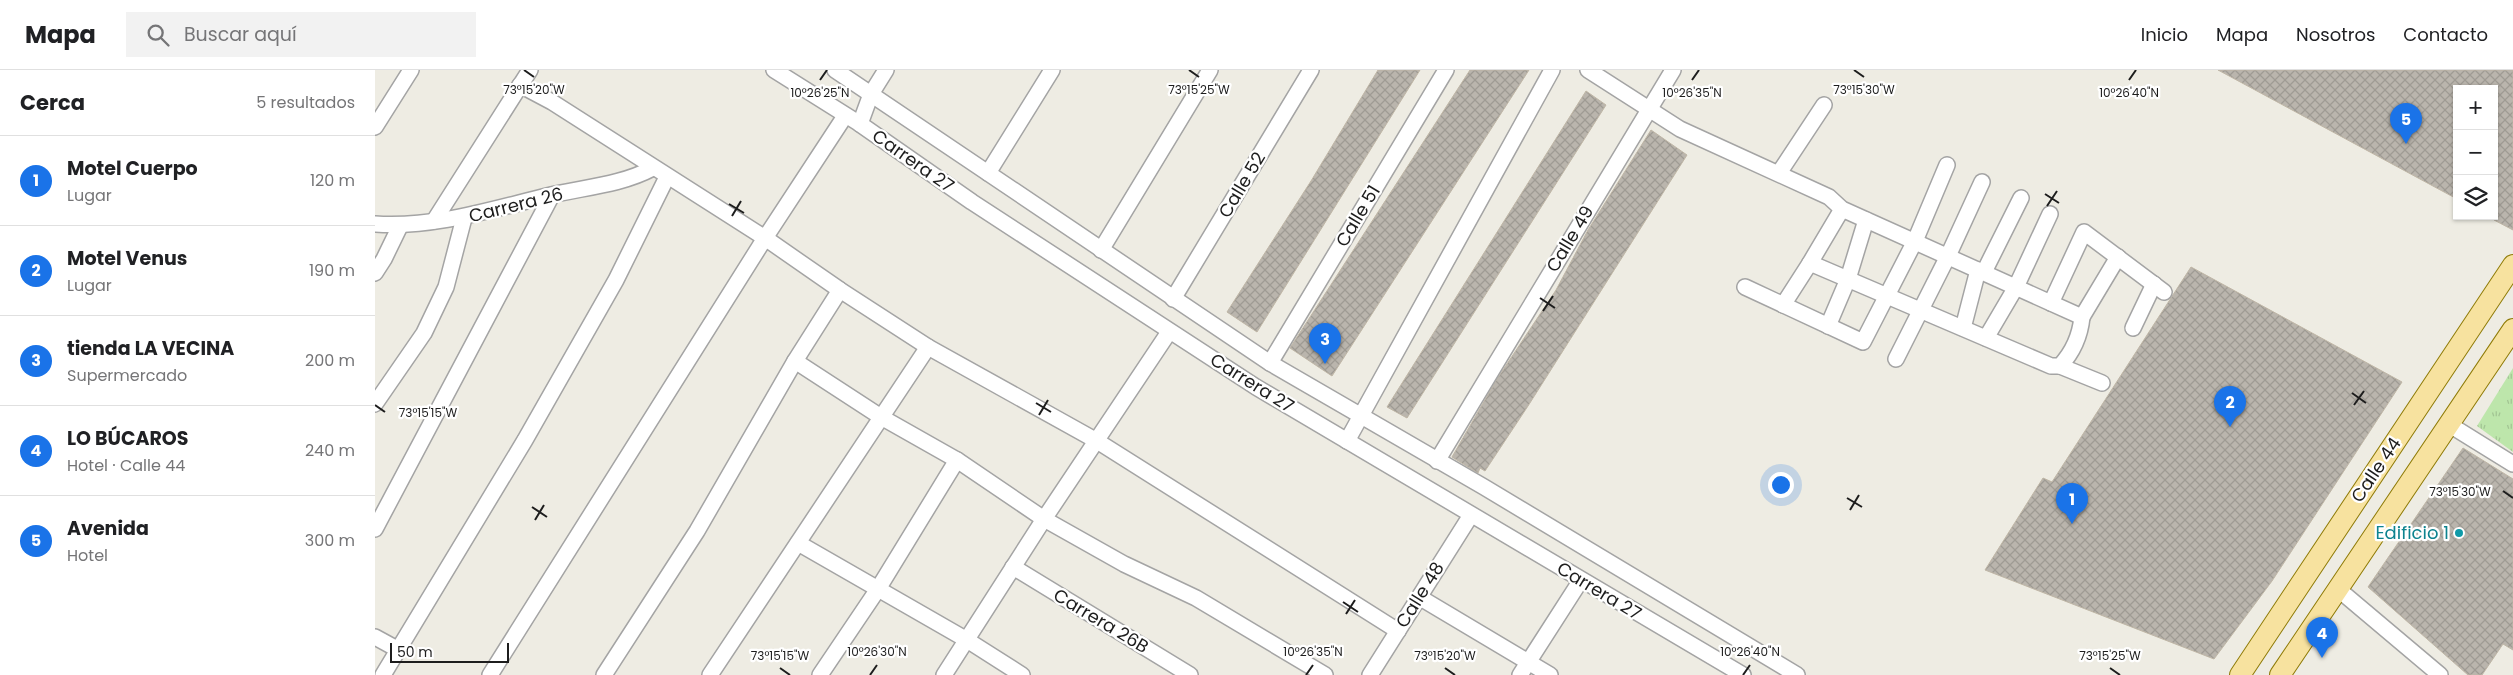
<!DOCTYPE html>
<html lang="es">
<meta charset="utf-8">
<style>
:root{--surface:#fff;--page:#f2f2f2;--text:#202124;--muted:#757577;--line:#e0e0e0;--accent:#1a73e8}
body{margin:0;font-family:Poppins,sans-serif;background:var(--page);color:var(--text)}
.controls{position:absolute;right:15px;top:15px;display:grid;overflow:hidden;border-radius:0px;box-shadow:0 1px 4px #0004}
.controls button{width:45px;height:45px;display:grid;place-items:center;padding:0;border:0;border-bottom:1px solid var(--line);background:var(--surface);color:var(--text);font:25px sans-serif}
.scale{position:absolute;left:15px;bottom:12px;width:119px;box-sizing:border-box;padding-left:5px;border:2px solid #1d1d1d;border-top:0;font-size:14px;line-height:18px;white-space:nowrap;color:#1d1d1d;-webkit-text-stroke:4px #fff;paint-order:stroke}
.you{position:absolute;left:1405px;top:414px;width:18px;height:18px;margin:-12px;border:4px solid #fff;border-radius:50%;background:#1a73e8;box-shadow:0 0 0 8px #1a73e833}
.badge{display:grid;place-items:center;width:32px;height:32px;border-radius:50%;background:var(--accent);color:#fff;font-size:16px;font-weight:700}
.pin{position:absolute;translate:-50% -41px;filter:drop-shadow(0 1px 2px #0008)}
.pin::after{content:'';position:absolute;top:26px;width:18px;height:15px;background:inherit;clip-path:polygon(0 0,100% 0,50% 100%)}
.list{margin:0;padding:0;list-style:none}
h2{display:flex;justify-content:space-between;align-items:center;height:65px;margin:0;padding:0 20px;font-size:21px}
h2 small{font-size:16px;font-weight:400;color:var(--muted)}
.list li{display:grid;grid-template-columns:32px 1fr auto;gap:15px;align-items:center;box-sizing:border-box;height:90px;padding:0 20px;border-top:1px solid var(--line)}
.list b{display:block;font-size:19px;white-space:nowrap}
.list p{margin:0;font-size:16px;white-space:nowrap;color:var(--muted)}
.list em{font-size:16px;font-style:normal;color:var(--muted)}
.icon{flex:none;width:28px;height:28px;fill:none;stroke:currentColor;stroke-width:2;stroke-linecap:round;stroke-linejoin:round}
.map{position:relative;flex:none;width:2138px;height:605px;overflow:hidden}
header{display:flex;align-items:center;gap:30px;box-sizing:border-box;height:70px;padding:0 25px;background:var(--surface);border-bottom:1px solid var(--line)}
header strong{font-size:24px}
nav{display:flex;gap:28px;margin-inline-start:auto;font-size:18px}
.search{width:350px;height:45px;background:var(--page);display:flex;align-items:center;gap:12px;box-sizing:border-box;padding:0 18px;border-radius:0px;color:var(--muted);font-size:19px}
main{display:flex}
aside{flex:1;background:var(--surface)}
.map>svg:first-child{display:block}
.grass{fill:url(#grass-tufts)}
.building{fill:url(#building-cross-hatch);stroke:#bfb6a6}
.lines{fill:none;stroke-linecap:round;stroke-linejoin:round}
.minor-casing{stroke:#a4a4a4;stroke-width:18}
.major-casing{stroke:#8f7b07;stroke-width:22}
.minor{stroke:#fff;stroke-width:15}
.major{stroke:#f7e29f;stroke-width:20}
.ticks{fill:none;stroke:#1d1d1d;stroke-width:2}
.culture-dot{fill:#0f9aa8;stroke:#fff;stroke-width:2}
.labels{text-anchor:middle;stroke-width:4.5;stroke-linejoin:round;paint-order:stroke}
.street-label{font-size:18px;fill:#1d1d1d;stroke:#fff}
.culture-label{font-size:18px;fill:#0d838f;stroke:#fff;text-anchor:end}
.ticks-label{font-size:12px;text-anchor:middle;fill:#1d1d1d;stroke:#fff;stroke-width:4.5;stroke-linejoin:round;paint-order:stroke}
</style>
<header>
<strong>Mapa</strong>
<div class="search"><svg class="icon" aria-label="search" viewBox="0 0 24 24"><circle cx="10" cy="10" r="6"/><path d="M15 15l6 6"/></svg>Buscar aquí</div>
<nav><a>Inicio</a><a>Mapa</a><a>Nosotros</a><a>Contacto</a></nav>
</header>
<main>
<aside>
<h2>Cerca<small>5 resultados</small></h2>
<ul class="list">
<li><span class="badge">1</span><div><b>Motel Cuerpo</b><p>Lugar</p></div><em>120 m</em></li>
<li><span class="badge">2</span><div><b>Motel Venus</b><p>Lugar</p></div><em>190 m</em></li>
<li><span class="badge">3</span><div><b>tienda LA VECINA</b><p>Supermercado</p></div><em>200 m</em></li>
<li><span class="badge">4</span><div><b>LO BÚCAROS</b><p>Hotel · Calle 44</p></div><em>240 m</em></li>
<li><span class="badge">5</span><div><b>Avenida</b><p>Hotel</p></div><em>300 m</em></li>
</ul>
</aside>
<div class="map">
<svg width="2138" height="605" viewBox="0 0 2138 605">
<defs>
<pattern id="grass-tufts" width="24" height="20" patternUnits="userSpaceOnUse" patternTransform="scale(1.25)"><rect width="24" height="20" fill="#bde6ab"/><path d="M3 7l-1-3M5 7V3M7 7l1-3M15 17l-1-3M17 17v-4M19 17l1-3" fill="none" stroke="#a2c593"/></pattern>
<pattern id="building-cross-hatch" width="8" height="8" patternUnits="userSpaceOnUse" patternTransform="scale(1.25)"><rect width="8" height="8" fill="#bab5ad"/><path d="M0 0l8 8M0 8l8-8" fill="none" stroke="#9f9b94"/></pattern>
</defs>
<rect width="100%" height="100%" fill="#eeece3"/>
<path class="grass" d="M2138,298v84l-36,-26z"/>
<g class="building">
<path d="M1003,0h42l-163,262 -30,-20 84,-131z"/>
<path d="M1095,0h59l-197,306 -42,-28z"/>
<path d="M1843,0h295v160l-19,-10v-131h-37v110z"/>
<path d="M1211,21l20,14 -199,313 -20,-11z"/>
<path d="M1276,60l36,25 -159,251 -43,65 -5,-3 -2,5 -26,-16 45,-78 59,-89 32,-60z"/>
<path d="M1816,197l211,115 -130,199 -58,78 -229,-89 58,-92 9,4z"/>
<path d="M2088,378l50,31v171l-10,-6 -21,31h-14l-100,-88z"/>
</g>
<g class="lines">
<g class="minor-casing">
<g id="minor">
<path d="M399,0l86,54 112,78 284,185 487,288"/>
<path d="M460,0l435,293 214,124 313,188"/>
<path d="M1213,0l92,59 149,68 13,12 240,108c-2,20 -9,35 -22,49h-9l-241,-103 32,-54"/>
<path d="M145,15l32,17 213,136 75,52 88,57 169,94 301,190"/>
<path d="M485,54l11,-30 15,-24"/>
<path d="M0,57l36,-57"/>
<path d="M613,103l64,-103"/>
<path d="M1404,103l45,-68"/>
<path d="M59,151l96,-151"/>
<path d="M0,154c61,4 117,-15 176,-29 35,-8 70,-10 102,-27"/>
<path d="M726,180l109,-180"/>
<path d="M1609,202l37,-74"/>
<path d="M0,203l9,-14 16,-33"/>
<path d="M1370,217l118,55 52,-101 32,-76"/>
<path d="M798,229l138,-229"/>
<path d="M1676,233l33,-71 80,60"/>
<path d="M1408,235l27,-42"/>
<path d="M1707,247l36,-60"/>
<path d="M1453,256l20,-47 18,-59"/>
<path d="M1588,258l15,-58"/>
<path d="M1758,258l21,-44"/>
<path d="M1611,268l30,-51 34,-73"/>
<path d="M1521,289l52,-103 34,-74"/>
<path d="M420,291l86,56 76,43 87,59 80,45 72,34 129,77"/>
<path d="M895,293l176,-293"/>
<path d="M1685,296l42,17"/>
<path d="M0,334l49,-71 22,-46 18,-69"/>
<path d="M2075,355l63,39"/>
<path d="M972,371l205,-371"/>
<path d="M1062,391l236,-391"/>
<path d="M0,459l177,-334"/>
<path d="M423,473l169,97 55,35"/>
<path d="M638,497l177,108"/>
<path d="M1963,519l102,86"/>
<path d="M1044,527l131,78"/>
<path d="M0,567l22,12"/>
<path d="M8,605l142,-235 91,-160 51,-103"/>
<path d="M115,605l275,-437 80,-122"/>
<path d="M229,605l93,-144 98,-170 45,-71"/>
<path d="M335,605l218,-328"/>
<path d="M445,605l58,-86 79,-129"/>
<path d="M569,605l100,-156 125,-187"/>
<path d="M995,605l101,-160"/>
<path d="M1145,605l61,-95"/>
</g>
</g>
<g class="major-casing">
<g id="major">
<path d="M1865,605l273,-410"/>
<path d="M1905,605l233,-346"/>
</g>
</g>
<use href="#minor" class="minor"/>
<use href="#major" class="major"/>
</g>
<path class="ticks" d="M149,0l10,7M814,0l10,7M1479,0l10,7M445,10l7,-10M1317,10l7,-10M1754,10l7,-10M1670,124l14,9M354,134l15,9M1672,136l10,-15M357,146l9,-15M1165,228l15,10M1168,241l10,-15M1977,323l14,10M661,333l15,9M0,335l10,7M1979,335l10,-14M664,345l9,-15M2128,421l10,7M1472,428l15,9M157,437l15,10M1475,440l9,-15M160,450l9,-15M968,532l15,10M971,544l9,-14M405,598l10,7M1070,598l10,7M1735,598l10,7M495,605l7,-10M931,605l7,-10M1368,605l7,-10"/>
<circle class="culture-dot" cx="2084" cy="463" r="5"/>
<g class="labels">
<g class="street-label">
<text transform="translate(538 91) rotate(35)" y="6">Carrera 27</text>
<text transform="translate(867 115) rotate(-59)" y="6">Calle 52</text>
<text transform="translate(141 135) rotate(-14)" y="6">Carrera 26</text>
<text transform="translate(983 146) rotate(-59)" y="6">Calle 51</text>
<text transform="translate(1195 169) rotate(-59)" y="6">Calle 49</text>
<text transform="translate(877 313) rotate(32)" y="6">Carrera 27</text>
<text transform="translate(2001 400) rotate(-56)" y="6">Calle 44</text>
<text transform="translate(1224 521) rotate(31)" y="6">Carrera 27</text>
<text transform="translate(1045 525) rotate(-58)" y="6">Calle 48</text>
<text transform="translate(726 551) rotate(31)" y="6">Carrera 26B</text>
</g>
<g class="culture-label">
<text x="2074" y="469">Edificio 1</text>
</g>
</g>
<g class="ticks-label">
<text x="159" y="24">73°15'20"W</text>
<text x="824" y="24">73°15'25"W</text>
<text x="1489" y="24">73°15'30"W</text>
<text x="1754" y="27">10°26'40"N</text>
<text x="445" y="27">10°26'25"N</text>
<text x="1317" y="27">10°26'35"N</text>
<text x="53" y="347">73°15'15"W</text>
<text x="2085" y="426">73°15'30"W</text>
<text x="502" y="586">10°26'30"N</text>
<text x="938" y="586">10°26'35"N</text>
<text x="1375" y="586">10°26'40"N</text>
<text x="405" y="590">73°15'15"W</text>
<text x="1070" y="590">73°15'20"W</text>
<text x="1735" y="590">73°15'25"W</text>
</g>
</svg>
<div class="controls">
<button>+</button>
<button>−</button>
<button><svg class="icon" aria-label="layers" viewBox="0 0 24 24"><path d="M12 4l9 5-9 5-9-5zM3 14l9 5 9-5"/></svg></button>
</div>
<div class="scale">50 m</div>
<div class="you"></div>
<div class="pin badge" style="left:1697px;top:454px">1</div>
<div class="pin badge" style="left:1855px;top:357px">2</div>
<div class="pin badge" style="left:950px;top:294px">3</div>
<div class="pin badge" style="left:1947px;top:588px">4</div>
<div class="pin badge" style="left:2031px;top:74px">5</div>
</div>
</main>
